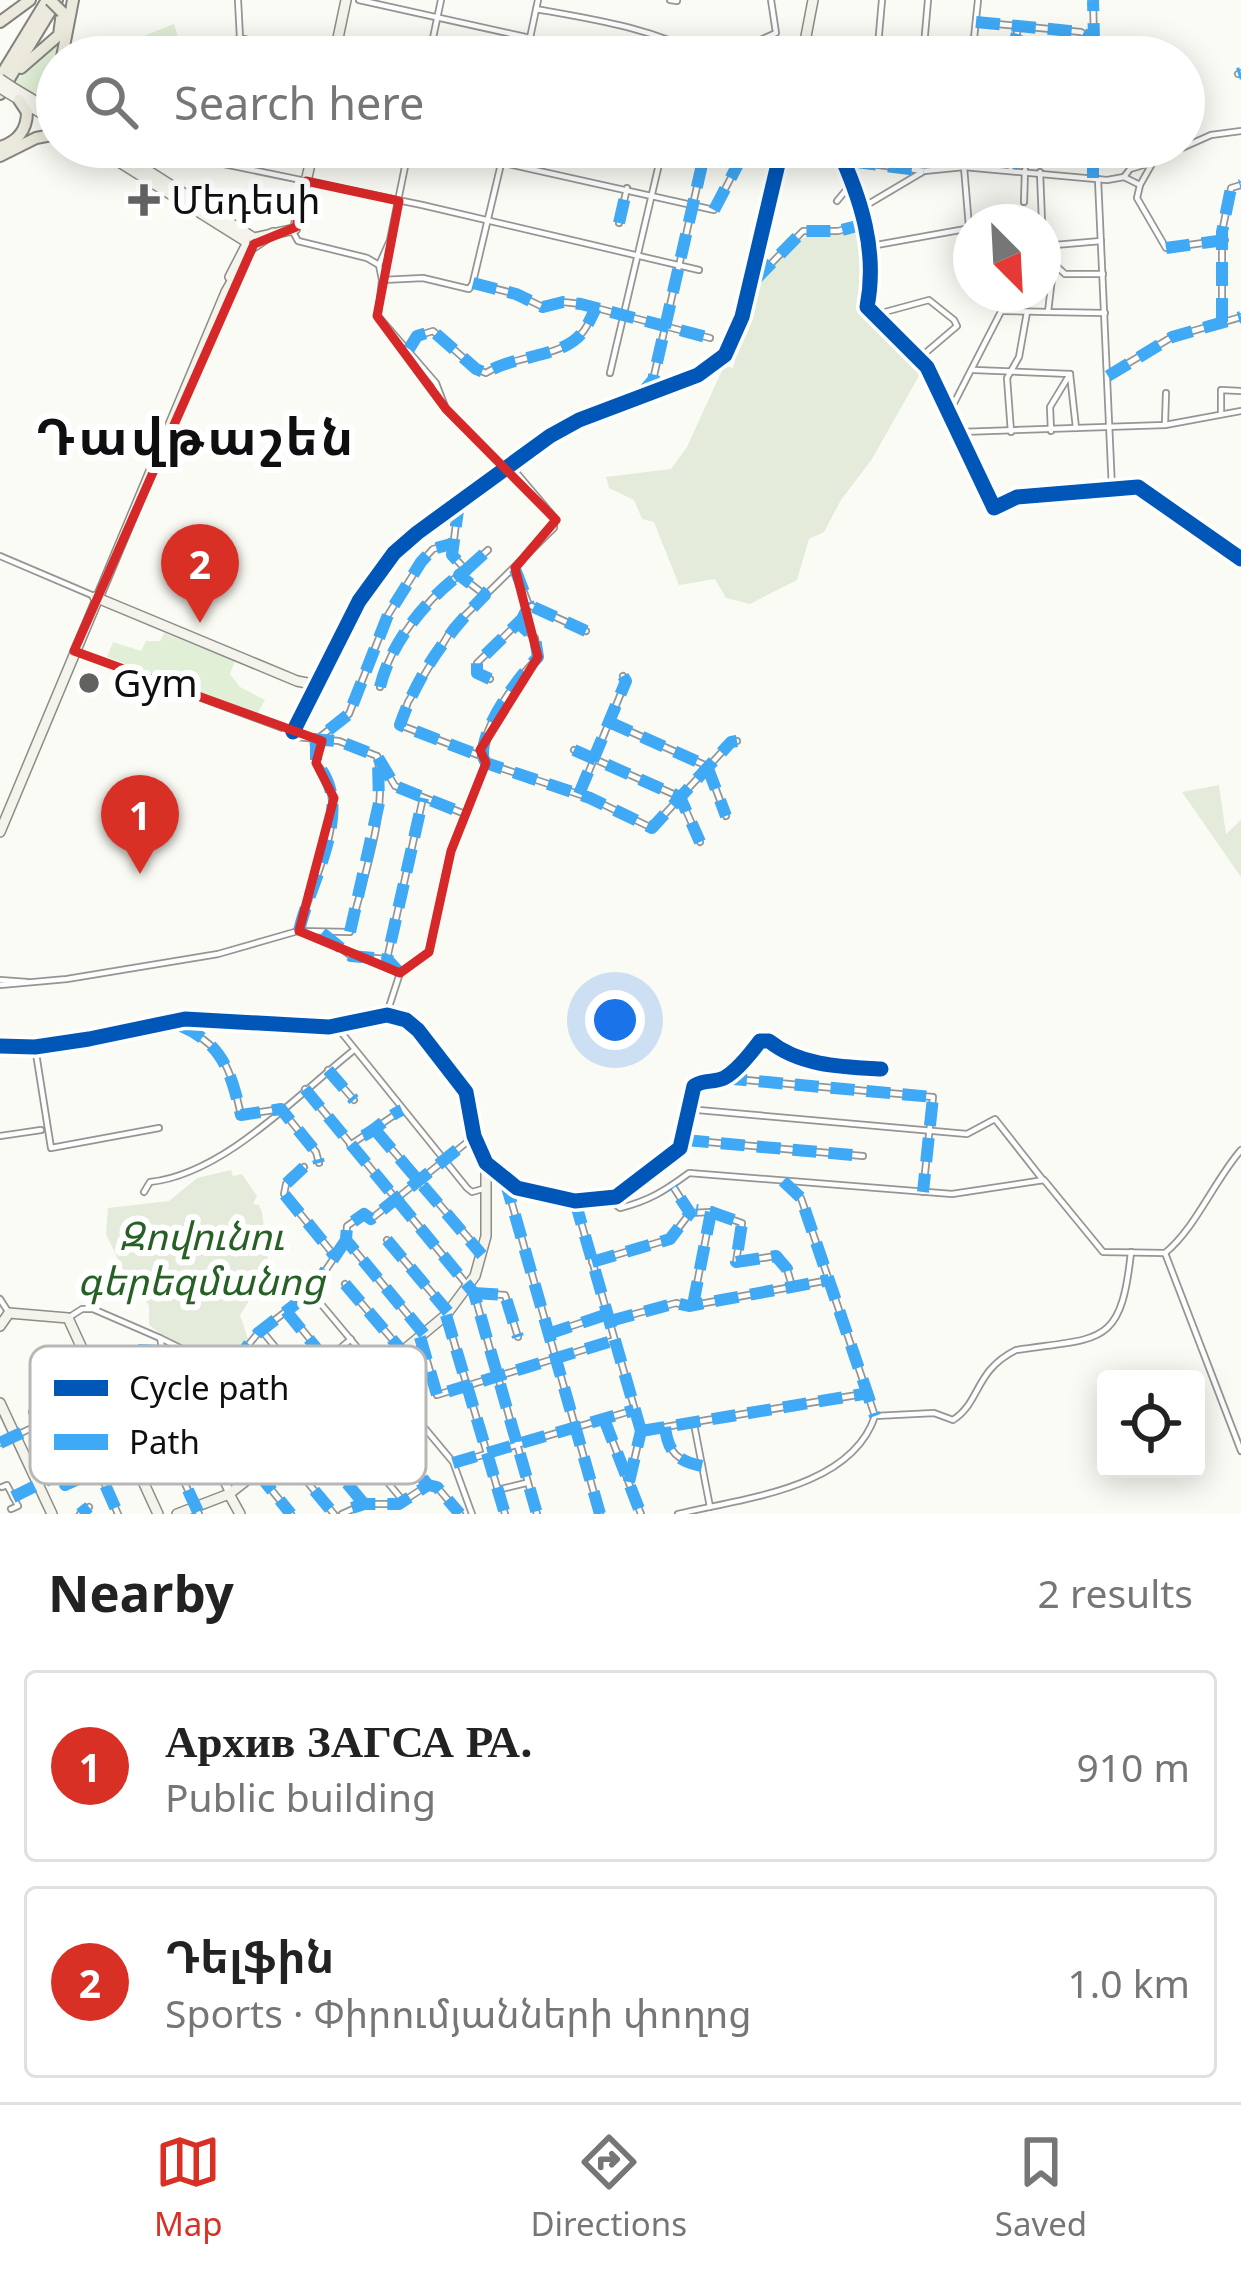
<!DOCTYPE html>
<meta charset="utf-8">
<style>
:root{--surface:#fff;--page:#f6f6f6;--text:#222;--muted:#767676;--line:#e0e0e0;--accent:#d93025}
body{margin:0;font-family:Georgia,"Noto Sans Armenian",serif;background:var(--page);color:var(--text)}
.controls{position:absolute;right:36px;bottom:36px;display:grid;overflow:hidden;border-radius:12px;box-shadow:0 6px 30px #0003}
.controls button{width:108px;height:108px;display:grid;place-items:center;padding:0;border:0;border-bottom:3px solid var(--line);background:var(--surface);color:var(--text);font:60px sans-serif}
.compass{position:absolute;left:953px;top:204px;width:108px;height:108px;border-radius:50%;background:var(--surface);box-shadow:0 6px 30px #0003;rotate:156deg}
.you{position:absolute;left:615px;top:1020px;width:42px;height:42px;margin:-30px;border:9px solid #fff;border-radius:50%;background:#1a73e8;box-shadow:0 0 0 18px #1a73e833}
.badge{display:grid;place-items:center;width:78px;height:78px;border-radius:50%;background:var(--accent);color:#fff;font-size:39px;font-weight:700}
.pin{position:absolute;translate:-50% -99px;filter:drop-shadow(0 3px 6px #0008)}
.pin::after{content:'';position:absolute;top:63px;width:42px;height:36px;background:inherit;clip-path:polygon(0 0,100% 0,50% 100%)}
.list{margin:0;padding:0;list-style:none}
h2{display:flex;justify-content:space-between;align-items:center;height:156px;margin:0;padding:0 48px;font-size:51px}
h2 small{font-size:39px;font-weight:400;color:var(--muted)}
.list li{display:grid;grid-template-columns:78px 1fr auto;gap:36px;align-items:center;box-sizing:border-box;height:192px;margin:0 24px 24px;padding:0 24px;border:3px solid var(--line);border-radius:12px}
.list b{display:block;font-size:45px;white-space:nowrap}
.list p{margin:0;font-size:39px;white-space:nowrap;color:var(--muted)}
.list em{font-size:39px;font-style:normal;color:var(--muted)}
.icon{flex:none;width:66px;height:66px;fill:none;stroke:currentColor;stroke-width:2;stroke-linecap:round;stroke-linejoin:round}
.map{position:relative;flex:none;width:1241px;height:1514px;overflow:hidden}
.search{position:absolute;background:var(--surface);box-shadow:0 6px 30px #0003;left:36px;right:36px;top:36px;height:132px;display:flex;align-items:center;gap:30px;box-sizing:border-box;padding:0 42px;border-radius:66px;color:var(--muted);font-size:45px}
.sheet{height:588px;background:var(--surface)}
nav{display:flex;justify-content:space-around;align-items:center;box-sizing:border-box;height:168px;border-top:3px solid var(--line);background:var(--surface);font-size:33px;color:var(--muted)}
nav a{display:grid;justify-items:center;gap:6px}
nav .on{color:var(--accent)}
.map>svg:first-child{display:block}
.green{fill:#e1efd7}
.cemetery{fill:#e4ebda}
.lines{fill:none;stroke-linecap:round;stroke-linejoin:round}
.street-casing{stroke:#959593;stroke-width:8}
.secondary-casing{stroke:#8c8c89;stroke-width:12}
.primary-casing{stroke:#838380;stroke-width:14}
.street{stroke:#fefefe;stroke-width:4.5}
.secondary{stroke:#f4f4ec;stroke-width:9}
.primary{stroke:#ebeadc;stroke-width:10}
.secondary-bridge-casing{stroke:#8c8c89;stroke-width:12;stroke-linecap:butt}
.primary-bridge-casing{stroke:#838380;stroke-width:14;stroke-linecap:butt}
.secondary-bridge{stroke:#f4f4ec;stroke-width:9}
.primary-bridge{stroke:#ebeadc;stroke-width:10}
.quiet{stroke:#3fa9f5;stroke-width:12;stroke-dasharray:24 12;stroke-linecap:butt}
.cycleway-casing{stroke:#fff;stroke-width:22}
.cycleway{stroke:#0057b8;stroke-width:15}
.marked{fill:none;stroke:#d62828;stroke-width:9;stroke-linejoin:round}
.poi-dot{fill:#626260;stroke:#fff;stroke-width:4.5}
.labels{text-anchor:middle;stroke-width:12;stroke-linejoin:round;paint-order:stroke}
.poi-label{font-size:39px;fill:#0f0f0f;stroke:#fff;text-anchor:start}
.park-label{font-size:39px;font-style:italic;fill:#276025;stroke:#fff}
.district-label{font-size:51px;font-weight:bold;letter-spacing:3px;fill:#0f0f0f;stroke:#fff}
.key{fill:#fff;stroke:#b7b7b7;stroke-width:3}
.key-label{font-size:33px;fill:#0f0f0f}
</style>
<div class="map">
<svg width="1241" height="1514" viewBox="0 0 1241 1514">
<rect width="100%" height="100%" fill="#fbfbf5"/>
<g class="green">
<path d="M174,24l10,33h-76l-2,-6z"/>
<path d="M64,35l-10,42 3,31 -42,-27z"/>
<path d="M164,633l71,28 -5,13 10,13 25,13 -9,16 -149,-59 6,-15 28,9 5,-10h14z"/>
</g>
<g class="cemetery">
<path d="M866,234l6,20 -4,61 23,27 33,25 -52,92 -31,41 -17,32 -15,7 -12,41 -47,24 -24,-6 -11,-19 -36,6 -25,-63 -12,-3 -8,-19 -25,-12 -3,-11 65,-8 16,-22 37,-81 9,2c13,-44 21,-114 74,-131 18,-5 40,-3 59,-3z"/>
<path d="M1219,785l7,49 15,-14v57l-59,-85z"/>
<path d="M231,1170l2,6 9,-2 15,22 -4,8 6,1 3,7 7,57 -29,46 9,27 -28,8 -7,11 -45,-21 -20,-15v-19l-14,-25 -6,1 -23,-48 2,-26 61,-7 28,-23z"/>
</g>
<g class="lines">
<g class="street-casing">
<g id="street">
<path d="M238,0l2,38 80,19"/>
<path d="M359,0l171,38"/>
<path d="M670,0l7,1"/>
<path d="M536,9c62,11 115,19 171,48"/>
<path d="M976,22l105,10 6,4 1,21"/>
<path d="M1087,43l7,-4 -1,-39"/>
<path d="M429,57l12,-57"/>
<path d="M526,57l12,-57"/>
<path d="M738,57l11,-12 27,-12 -5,-33"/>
<path d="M877,57l5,-57"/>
<path d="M923,57l5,-57"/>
<path d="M972,57l6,-57"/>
<path d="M1011,57l8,-32"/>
<path d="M1238,74l3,-1"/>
<path d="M409,147l-19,93 -11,25 3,15 -4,36 58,67 10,26 59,60"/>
<path d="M432,147l282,63 33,-63"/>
<path d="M837,147c24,51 41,104 30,160l60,60 67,141 23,-11 121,-10 103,72"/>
<path d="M965,147l19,12"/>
<path d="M1184,147l27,-12 30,-4"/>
<path d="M781,152l143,19"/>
<path d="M209,161l213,44 277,65"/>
<path d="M964,167l5,60"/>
<path d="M1011,168l6,-21"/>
<path d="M1040,172l2,50"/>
<path d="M1093,177v-30"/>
<path d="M1124,177l6,-8 23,-7"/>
<path d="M1098,179l14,310"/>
<path d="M1140,185l13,-23 30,-15"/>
<path d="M837,201l15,-18"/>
<path d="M1024,202l1,-32"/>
<path d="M860,209l64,-38 40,-4 143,13 17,-3 16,8 -3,13 29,50 59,-8"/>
<path d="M619,223l8,-35"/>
<path d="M293,232l5,9 69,17 12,7"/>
<path d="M1056,244l-8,68 57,1"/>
<path d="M871,246l100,-18"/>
<path d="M1043,246l58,-5"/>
<path d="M1054,264l11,10h38"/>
<path d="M382,280l41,-2 46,11 4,-6 43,11 27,13 20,-5 18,2 129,34"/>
<path d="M755,280l48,-49h35l27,-7"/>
<path d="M473,282l32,-135"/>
<path d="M1002,311l46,1"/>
<path d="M876,313l47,42 7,13"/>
<path d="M874,315l55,-15 25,20 3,6 -34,29"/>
<path d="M1222,322v-90l9,-44 10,-3"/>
<path d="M409,349l8,-13 16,-5 43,38 10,4c27,-18 76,-15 96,-40 6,-7 10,-18 14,-25"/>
<path d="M974,370l96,4"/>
<path d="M610,373l53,-226"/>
<path d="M1070,374l6,54"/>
<path d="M1110,374l62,-37 69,-20"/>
<path d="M641,394l12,-14 53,-233"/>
<path d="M950,411l60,-117"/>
<path d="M1221,412v-22l20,1"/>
<path d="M1165,423l1,-30"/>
<path d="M1051,431l-1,-24 20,-33"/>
<path d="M960,432l205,-7 76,-14"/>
<path d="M1011,432l-4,-54 12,-21 8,-45"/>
<path d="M510,465l44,52v11l-101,99 -45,75 -8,23 83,32 3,6 104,35 62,30 79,-86 6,-1"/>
<path d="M458,508l-6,47 14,15 -7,5 26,20"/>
<path d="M0,556l94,40"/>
<path d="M515,569l14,36"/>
<path d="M466,570l22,-20"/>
<path d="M77,652l216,80 3,5 43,4 38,15 18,30 70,28"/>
<path d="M490,679l-13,-6v-10l45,-44 7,-14 57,26"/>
<path d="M380,687c10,-43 45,-86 79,-112"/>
<path d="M609,722l98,44 19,50"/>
<path d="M574,750l106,47 20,45"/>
<path d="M483,757c-2,-31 35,-79 55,-100l-3,-19 -17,-15"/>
<path d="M580,793l46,-112 -3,-5"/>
<path d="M299,931c11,-50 58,-123 17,-168v-23l33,-26 39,-99 33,-53 12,-13 18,-5"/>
<path d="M323,934l28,22 36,3"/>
<path d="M400,973l-13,-14 36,-161"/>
<path d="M0,980l27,2"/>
<path d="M0,985l67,-6 151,-25 80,-23 52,1c13,-55 39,-121 27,-176"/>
<path d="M387,1013l13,-40 29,-21 22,-101 35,-88"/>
<path d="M175,1024c48,20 55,42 66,91l40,-6 35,43 3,11"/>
<path d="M337,1027l130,161 5,4 14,-4"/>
<path d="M35,1047l16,101 108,-20"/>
<path d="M328,1070l26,30"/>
<path d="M724,1078l209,19 -10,95"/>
<path d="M305,1089l169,204 63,221"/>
<path d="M687,1109l280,25 28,-15 48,61"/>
<path d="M376,1131l103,119"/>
<path d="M0,1136l41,-6"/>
<path d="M685,1140l178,16"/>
<path d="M350,1145l52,-35"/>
<path d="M1241,1150c-27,31 -46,79 -76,103l76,198"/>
<path d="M486,1163l39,28 50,10 33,-2 72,-51 14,-62c11,-7 19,-3 30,-8 13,-7 27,-25 36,-37h9c31,25 73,26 112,28"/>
<path d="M304,1167l-18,17 -2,10 50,61"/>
<path d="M505,1179l95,335"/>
<path d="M786,1183l15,15 74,218"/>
<path d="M144,1192l6,-10c74,-8 146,-86 204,-132"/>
<path d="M608,1199l12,9c29,-7 46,-18 69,-35l263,21 92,-14 59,72 62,1"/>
<path d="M575,1201l66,230"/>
<path d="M711,1212l31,11 -6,39 40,-6 11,13 5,17"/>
<path d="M690,1213l21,-1 -18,92"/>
<path d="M346,1240l-35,52 -53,41 -17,21 123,150"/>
<path d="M387,1240l61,72"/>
<path d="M592,1262l78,-23 20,-26 -16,-25"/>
<path d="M345,1284l58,68"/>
<path d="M311,1292l142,170 19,52"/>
<path d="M474,1293l31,2 13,42"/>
<path d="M0,1299l9,14"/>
<path d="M288,1312l140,173"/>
<path d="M446,1315l59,199"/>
<path d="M68,1318l14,-9h11l67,29 5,23 63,131"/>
<path d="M612,1320l64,-17 13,3 140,-26"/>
<path d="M262,1331l142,171"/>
<path d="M550,1333l58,-19"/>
<path d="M424,1334l-78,-94 1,-14 17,-12 7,5 100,-80"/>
<path d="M420,1337l17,58 178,-55"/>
<path d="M160,1338l53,26 28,-10"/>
<path d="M162,1351l-26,-1 -6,15 69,149"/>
<path d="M221,1361l8,132"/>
<path d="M305,1378l46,-39"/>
<path d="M222,1380l112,134"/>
<path d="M604,1419l37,95"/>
<path d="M694,1424l16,83"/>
<path d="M38,1425l-6,-13 12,-5"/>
<path d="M665,1428c3,25 13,33 37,38"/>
<path d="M641,1431l228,-38"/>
<path d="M0,1443l38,-18 4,10 9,-4"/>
<path d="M91,1453l27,61"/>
<path d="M68,1457l-13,7 10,21 20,-9"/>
<path d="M456,1463l178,-53"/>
<path d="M257,1472l34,42"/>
<path d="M629,1482l12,-51"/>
<path d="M2,1487l5,-2 11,21 -7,3"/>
<path d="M497,1490l29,-7"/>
<path d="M13,1497l47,-23"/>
<path d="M80,1514l9,-7"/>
<path d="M342,1514l22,-10h35l29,-19 9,2 23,27"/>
<path d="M678,1514c65,-16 173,-25 197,-98l59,-3 19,7c28,-18 21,-49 63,-70 85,-13 105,-2 115,-98"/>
</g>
</g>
<g class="secondary-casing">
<g id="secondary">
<path d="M334,57l12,-57"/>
<path d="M802,57l11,-57"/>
<path d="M12,87l45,27"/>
<path d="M8,93l49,30"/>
<path d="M95,147l150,94"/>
<path d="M111,147l143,91 41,-9 19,-82"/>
<path d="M230,277l16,-31"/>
<path d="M95,597l202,84 20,4"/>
<path d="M293,732l66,-131 35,-48 23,-20 133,-97 29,-16 119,-45 27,-20 17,-38 40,-170"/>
<path d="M0,832l226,-540 25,-44 22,-15"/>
<path d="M0,1046l35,1 54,-8 96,-20 144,8 58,-12 19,5 12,10 48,62 8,44 12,27v73l-11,40 -29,39 -189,157 -28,22 -52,20"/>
<path d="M0,1326l9,-13 59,5 90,196"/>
<path d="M0,1403l52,111"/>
<path d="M229,1494l11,20"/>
</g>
</g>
<g class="primary-casing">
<g id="primary">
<path d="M0,22l30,-22"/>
<path d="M62,57l11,-57"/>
<path d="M21,68l38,-33 3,-23"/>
<path d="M0,77l47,-77"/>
<path d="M0,94l57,-94"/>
<path d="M0,147c17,-5 27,-17 27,-35l-8,-12"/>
<path d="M0,156l36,-18 21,-4"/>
</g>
</g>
<use href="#street" class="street"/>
<use href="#secondary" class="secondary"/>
<use href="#primary" class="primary"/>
<g class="secondary-bridge-casing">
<g id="secondary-bridge">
<path d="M0,79l12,8"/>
<path d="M0,88l8,5"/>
</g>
</g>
<g class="primary-bridge-casing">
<path id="primary-bridge" d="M50,0l12,12"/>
</g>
<use href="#secondary-bridge" class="secondary-bridge"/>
<use href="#primary-bridge" class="primary-bridge"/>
<g class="quiet">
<path d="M976,22l105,10 6,4 1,21"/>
<path d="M1087,43l7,-4 -1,-39"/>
<path d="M1011,57l8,-32"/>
<path d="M1238,74l3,-1"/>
<path d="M965,147l19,12"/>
<path d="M781,152l143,19"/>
<path d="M1011,168l6,-21"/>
<path d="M1093,178v-31"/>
<path d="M714,210l33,-63"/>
<path d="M619,223l8,-35"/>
<path d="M1166,248l59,-8"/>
<path d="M755,280l48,-49h35l27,-7"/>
<path d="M473,283l43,11 27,13 20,-5 18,2 129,34"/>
<path d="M1222,322v-90l9,-44 10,-3"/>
<path d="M409,349l8,-13 16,-5 43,38 10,4c27,-18 76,-15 96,-40 6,-7 10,-18 14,-25"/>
<path d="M1108,376l64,-39 69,-20"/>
<path d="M641,394l12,-14 53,-233"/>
<path d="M459,503l-7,52 14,15 -7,5 26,20c-37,37 -68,80 -85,130l83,32 3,6 104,35 62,30 79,-86 6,-1"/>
<path d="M515,569l14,36"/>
<path d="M466,570l22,-20"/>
<path d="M490,679l-13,-6v-10l45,-44 7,-14 57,26"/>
<path d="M380,687c10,-43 45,-86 79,-112"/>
<path d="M609,722l98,44 19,50"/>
<path d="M310,739l29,2 38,15 18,30 70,28"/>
<path d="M574,750l106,47 20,45"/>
<path d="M483,757c-2,-31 35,-79 55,-100l-3,-19 -17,-15"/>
<path d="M579,794l47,-113 -3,-5"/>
<path d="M299,931c11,-50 58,-123 17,-168v-23l33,-26 39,-99 33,-53 12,-13 18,-5"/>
<path d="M350,932l29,-129 -1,-41"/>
<path d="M322,933l29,23 36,3"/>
<path d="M400,973l-13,-14 36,-161"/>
<path d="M181,1026c42,18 50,47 60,89l40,-6 35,43 3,11"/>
<path d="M328,1070l26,30"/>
<path d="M723,1078l210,19 -10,95"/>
<path d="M305,1089l169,204 63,221"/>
<path d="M376,1131l106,124"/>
<path d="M363,1136c15,-7 23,-19 39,-26"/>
<path d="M685,1140l178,16"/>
<path d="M304,1167l-18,17 -2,10 50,61"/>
<path d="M505,1180l95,334"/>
<path d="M783,1181l18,17 74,218"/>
<path d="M575,1201l66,230"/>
<path d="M711,1212l31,11 -6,39 40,-6 11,13 5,17"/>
<path d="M346,1240l-35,52 -53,41 -17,21 123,150"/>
<path d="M387,1240l61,72"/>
<path d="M592,1262l78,-23 20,-26 -17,-26"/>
<path d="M345,1284l58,68"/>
<path d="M474,1293l31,2 13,42"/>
<path d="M693,1305l18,-93 -15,-2"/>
<path d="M286,1311l142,174"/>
<path d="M446,1315l59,199"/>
<path d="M610,1321l66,-18 13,3 140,-26"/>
<path d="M424,1334l-78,-94 1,-14 17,-12 7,5 103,-83"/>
<path d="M548,1334l60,-20"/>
<path d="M420,1337l17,58 178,-55"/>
<path d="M162,1351l-26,-1 -6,15 69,149"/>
<path d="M222,1380l112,134"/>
<path d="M604,1419l37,95"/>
<path d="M665,1427c3,25 12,34 37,39"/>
<path d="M641,1431l228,-38"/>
<path d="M0,1443l38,-18 4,10 9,-4"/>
<path d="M91,1453l27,61"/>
<path d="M68,1457l-13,7 10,21 20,-9"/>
<path d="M453,1463l181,-53"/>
<path d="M257,1472l34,42"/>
<path d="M629,1482l12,-51"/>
<path d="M13,1497l47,-23"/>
<path d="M352,1508l12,-4h35l29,-19 9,2 23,27"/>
<path d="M80,1514l9,-7"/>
</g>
<g class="cycleway-casing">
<g id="cycleway">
<path d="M837,147c24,51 41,104 30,160l60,60 67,141 23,-11 121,-10 103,72"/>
<path d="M293,732l66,-131 35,-48 23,-20 133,-97 29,-16 119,-45 27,-20 17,-38 40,-170"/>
<path d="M0,1046l35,1 54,-8 96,-20 144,8 58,-12 19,5 12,10 48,62 8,44 12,27 31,25 58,13 41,-4 64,-49 14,-62c11,-7 19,-3 30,-8 13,-7 27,-25 36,-37h9c31,25 73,26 112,28"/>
</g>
</g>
<use href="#cycleway" class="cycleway"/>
</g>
<path class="marked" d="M306,181l93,20 -22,115 69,93 110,111 -41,48 23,89 -58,93 6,13 -35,88 -22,101 -29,21 -101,-42 35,-133 -18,-35 6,-22 -248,-90 180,-407 42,-17z"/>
<g class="poi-dot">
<path d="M138 182h12v12h12v12h-12v12h-12v-12h-12v-12h12z"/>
<circle cx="89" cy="683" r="12"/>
</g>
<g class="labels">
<g class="poi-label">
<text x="171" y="214">Մեդեսի</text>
<text x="113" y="697">Gym</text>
</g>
<g class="park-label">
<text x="201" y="1250">Զովունու<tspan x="201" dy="45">գերեզմանոց</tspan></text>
</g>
<g class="district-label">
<text x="196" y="455">Դավթաշեն</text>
</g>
</g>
<rect x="30" y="1346" width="396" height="138" rx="18" class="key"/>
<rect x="54" y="1380" width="54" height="16" fill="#0057b8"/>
<rect x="54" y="1434" width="54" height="16" fill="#3fa9f5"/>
<g class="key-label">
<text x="129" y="1400">Cycle path</text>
<text x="129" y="1454">Path</text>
</g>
</svg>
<div class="controls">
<button><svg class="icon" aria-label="locate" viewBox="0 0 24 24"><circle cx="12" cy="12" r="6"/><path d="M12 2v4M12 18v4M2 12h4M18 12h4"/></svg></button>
</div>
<svg class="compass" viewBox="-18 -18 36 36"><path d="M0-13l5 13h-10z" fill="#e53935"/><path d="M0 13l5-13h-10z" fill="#767676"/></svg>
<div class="you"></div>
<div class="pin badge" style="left:140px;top:874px">1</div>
<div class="pin badge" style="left:200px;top:623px">2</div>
<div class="search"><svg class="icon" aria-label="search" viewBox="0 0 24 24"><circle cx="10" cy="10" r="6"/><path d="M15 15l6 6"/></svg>Search here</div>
</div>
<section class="sheet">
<h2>Nearby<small>2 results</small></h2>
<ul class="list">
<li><span class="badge">1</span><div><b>Архив ЗАГСА РА.</b><p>Public building</p></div><em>910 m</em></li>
<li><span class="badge">2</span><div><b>Դելֆին</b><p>Sports · Փիրումյանների փողոց</p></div><em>1.0 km</em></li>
</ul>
</section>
<nav>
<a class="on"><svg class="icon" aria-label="map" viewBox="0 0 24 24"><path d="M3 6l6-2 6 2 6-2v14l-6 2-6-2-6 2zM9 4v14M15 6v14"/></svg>Map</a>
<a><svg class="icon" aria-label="directions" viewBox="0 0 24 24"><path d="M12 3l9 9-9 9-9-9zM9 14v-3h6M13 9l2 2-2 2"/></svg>Directions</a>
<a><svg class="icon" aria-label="saved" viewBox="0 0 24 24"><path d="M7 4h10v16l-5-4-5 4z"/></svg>Saved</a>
</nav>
